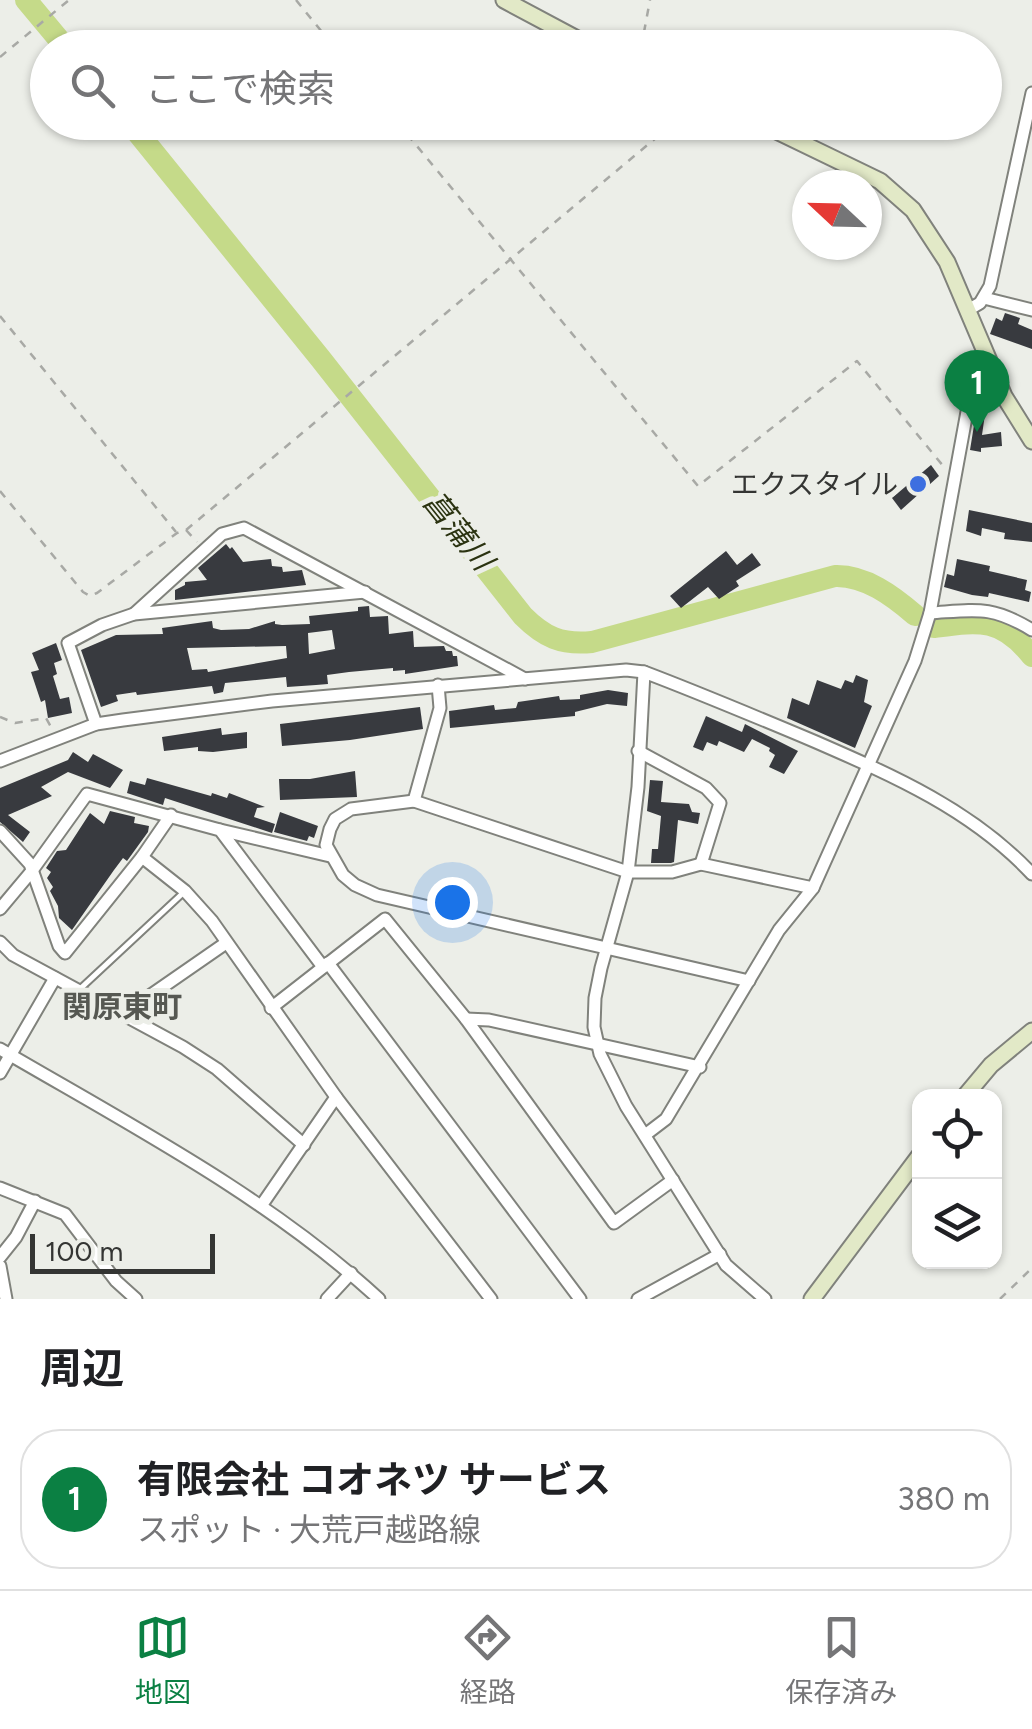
<!DOCTYPE html>
<html lang="ja">
<meta charset="utf-8">
<style>
:root{--surface:#fff;--page:#f6f6f6;--text:#202124;--muted:#757577;--line:#e0e0e0;--accent:#0b8043}
body{margin:0;font-family:Figtree,"Noto Sans JP",sans-serif;background:var(--page);color:var(--text)}
.controls{position:absolute;right:30px;bottom:30px;display:grid;overflow:hidden;border-radius:20px;box-shadow:0 2px 8px #0004}
.controls button{width:90px;height:90px;display:grid;place-items:center;padding:0;border:0;border-bottom:2px solid var(--line);background:var(--surface);color:var(--text);font:50px sans-serif}
.compass{position:absolute;left:792px;top:170px;width:90px;height:90px;border-radius:50%;background:var(--surface);box-shadow:0 2px 8px #0004;rotate:292deg}
.scale{position:absolute;left:30px;bottom:25px;width:185px;box-sizing:border-box;padding-left:10px;border:5px solid #343533;border-top:0;font-size:28px;line-height:35px;white-space:nowrap;color:#343533;-webkit-text-stroke:8px #eceee8;paint-order:stroke}
.you{position:absolute;left:452px;top:902px;width:35px;height:35px;margin:-25px;border:8px solid #fff;border-radius:50%;background:#1a73e8;box-shadow:0 0 0 15px #1a73e833}
.badge{display:grid;place-items:center;width:65px;height:65px;border-radius:50%;background:var(--accent);color:#fff;font-size:32px;font-weight:700}
.pin{position:absolute;translate:-50% -82px;filter:drop-shadow(0 2px 5px #0008)}
.pin::after{content:'';position:absolute;top:52px;width:35px;height:30px;background:inherit;clip-path:polygon(0 0,100% 0,50% 100%)}
.list{margin:0;padding:0;list-style:none}
h2{display:flex;justify-content:space-between;align-items:center;height:130px;margin:0;padding:0 40px;font-size:42px}
h2 small{font-size:32px;font-weight:400;color:var(--muted)}
.list li{display:grid;grid-template-columns:65px 1fr auto;gap:30px;align-items:center;box-sizing:border-box;height:140px;margin:0 20px 20px;padding:0 20px;border:2px solid var(--line);border-radius:40px}
.list b{display:block;font-size:38px;white-space:nowrap}
.list p{margin:0;font-size:32px;white-space:nowrap;color:var(--muted)}
.list em{font-size:32px;font-style:normal;color:var(--muted)}
.icon{flex:none;width:55px;height:55px;fill:none;stroke:currentColor;stroke-width:2;stroke-linecap:round;stroke-linejoin:round}
.map{position:relative;flex:none;width:1032px;height:1299px;overflow:hidden}
.search{position:absolute;background:var(--surface);box-shadow:0 2px 8px #0004;left:30px;right:30px;top:30px;height:110px;display:flex;align-items:center;gap:25px;box-sizing:border-box;padding:0 35px;border-radius:55px;color:var(--muted);font-size:38px}
.sheet{height:290px;background:var(--surface)}
nav{display:flex;justify-content:space-around;align-items:center;box-sizing:border-box;height:140px;border-top:2px solid var(--line);background:var(--surface);font-size:28px;color:var(--muted)}
nav a{display:grid;justify-items:center;gap:5px}
nav .on{color:var(--accent)}
.map>svg:first-child{display:block}
.lines{fill:none;stroke-linecap:round;stroke-linejoin:round}
.river{stroke:#c5da89;stroke-width:22}
.building{fill:#383a3f;fill-rule:evenodd}
.lane-casing{stroke:#80827c;stroke-width:9}
.street-casing{stroke:#80827c;stroke-width:15}
.secondary-casing{stroke:#80827c;stroke-width:19}
.path{stroke:#a8a9a5;stroke-width:2.5;stroke-dasharray:8 8;stroke-linecap:butt}
.lane{stroke:#fff;stroke-width:5}
.street{stroke:#fff;stroke-width:11}
.secondary{stroke:#e2e9c7;stroke-width:15}
.poi-dot{fill:#3d6fe0;stroke:#eceee8;stroke-width:4}
.labels{text-anchor:middle;stroke-width:10;stroke-linejoin:round;paint-order:stroke}
.poi-label{font-size:28px;fill:#343533;stroke:#eceee8;text-anchor:end}
.water-label{font-size:30px;font-style:italic;fill:#2b3311;stroke:#eceee8}
.neighbourhood-label{font-size:30px;font-weight:bold;fill:#565852;stroke:#eceee8}
</style>
<div class="map">
<svg width="1032" height="1299" viewBox="0 0 1032 1299">
<rect width="100%" height="100%" fill="#eceee8"/>
<g class="lines">
<g class="river">
<path d="M26,0l40,48"/>
<path d="M129,122l191,236 203,258c21,21 38,29 69,26l243,-66c30,-1 58,20 80,39"/>
<path d="M934,627c45,-6 67,-10 98,29"/>
</g>
</g>
<g class="building">
<path d="M1005,313l15,5 -2,6 14,6v19l-42,-15 6,-16 6,3z"/>
<path d="M976,413l9,1 -3,21 19,-3 1,14 -21,2v4l-11,-2z"/>
<path d="M931,465l8,11 -38,34 -9,-12z"/>
<path d="M969,510l63,13v19l-28,-3 1,-6 -23,-5 -1,8 -15,-5z"/>
<path d="M226,544l4,5 2,-2 11,15 28,-3 1,7 10,1 1,5 19,-2 4,15 -131,15v-10l10,-5v-3l22,-2 -9,-12z"/>
<path d="M726,551l11,14 15,-12 9,12 -25,16 3,5 -20,13 -11,-12 -27,21 -11,-12z"/>
<path d="M957,559l33,7 -1,5 38,9 -2,10 6,2 -2,10 -40,-9 -1,4 -16,-2 -28,-8 3,-13 7,2z"/>
<path d="M369,606l1,11 18,-1 1,18 24,-3 1,16 30,-1 2,5h6l1,5h4l1,10 -53,8v-4l-12,1v-3l-44,4 -22,3 1,9 -12,1 -29,2 -1,-10 -61,6 -2,9 -9,2 -2,-8 -75,9 -1,-3 -20,3 2,6 -17,6 -20,-57 35,-15 47,-1 -1,-6 50,-7 1,7 8,2 28,-1 26,-8v3l7,1 28,-1 -1,-8 49,-5v-4zM332,630l3,19 -26,5 -1,-21zM286,646l1,12 -79,14 -1,-3 -15,1 -5,-22z"/>
<path d="M56,643l6,17 -8,3 3,11 -4,2 7,23 9,-2 3,16 -24,5 -3,-18 -4,2 -10,-30 8,-2 -7,-17z"/>
<path d="M856,675l12,5 -4,22 8,4 -17,42 -68,-30 5,-20 17,7 8,-25 24,9 4,-9 8,3z"/>
<path d="M608,690l20,3 -1,13 -20,-2 -32,8v4l-125,12 -1,-17 45,-6 1,5 21,-2 2,-6 41,-6 1,4 20,-1v-4z"/>
<path d="M420,707l3,22 -73,11 -68,6 -2,-22z"/>
<path d="M706,716l36,16 3,-8 53,27 -14,23 -15,-7 6,-12 -6,-4 1,-3 -18,-9 -8,13 -25,-11 -2,5 -10,-4 -4,9 -10,-4z"/>
<path d="M221,728l1,7 25,-3v16l-34,4 -15,-1v-4l-34,4 -2,-14z"/>
<path d="M73,752l15,10 5,-8 30,16 -13,18 -42,-16 -27,15 11,9 -44,19 22,17 -7,10 -23,-20v-34l68,-28z"/>
<path d="M355,771l2,26 -77,3 -1,-21h31z"/>
<path d="M147,778l64,18 1,-3 15,5 2,-5 36,14 -8,1 -3,9 21,7 -3,9 -107,-35 -2,7 -36,-12 3,-12 15,4z"/>
<path d="M650,780l13,1 -2,21 28,2 3,8 8,1 -2,11 -20,-4 -4,42 -3,1h-20l1,-14h6l3,-33 -14,-5z"/>
<path d="M110,811l25,6 -1,6 15,3 -1,6 -21,29 -4,-3 -9,12 -42,60 -13,-12 -1,-12 -8,-15 3,-4 -6,-9 4,-6 -5,-4 11,-17 9,-1 24,-37 14,11z"/>
<path d="M280,812l38,14 -4,12 -5,-2 -2,5 -33,-9z"/>
</g>
<g class="lines">
<g class="lane-casing">
<path id="lane" d="M81,988l102,-95"/>
</g>
<g class="street-casing">
<g id="street">
<path d="M984,298l48,12"/>
<path d="M968,310l12,-7 10,-17 42,-193"/>
<path d="M930,613c46,-3 61,-8 102,17"/>
<path d="M134,614l88,-80 22,-6 281,151"/>
<path d="M644,672l-6,115 -10,85 -27,96 -6,30 -1,29 6,27 26,52 100,159 39,34"/>
<path d="M96,724l-28,-81 34,-18 32,-11 231,-22"/>
<path d="M638,751l68,37 14,15 -19,61"/>
<path d="M0,761l96,-37 27,-4 149,-19 354,-31 18,2c58,22 115,46 172,70 78,34 156,68 216,132"/>
<path d="M414,801l26,-93 -2,-23"/>
<path d="M220,830l110,26"/>
<path d="M0,831l30,33 29,82 6,7 77,-96 29,-42"/>
<path d="M142,857l43,34 27,30 124,176 -75,109"/>
<path d="M0,909l31,-37 56,-78 133,36 103,137"/>
<path d="M0,942l13,13 170,92 34,22 87,76"/>
<path d="M328,963l252,336"/>
<path d="M749,981l-372,-86 -22,-10 -12,-10 -17,-30 4,-16 5,-10 16,-10 63,-8 214,71h44l29,-8 112,24"/>
<path d="M271,1008l114,-89 81,100 148,204 59,-43"/>
<path d="M125,1013l101,-70"/>
<path d="M466,1019l23,1 211,47"/>
<path d="M0,1049c130,76 268,148 379,250"/>
<path d="M0,1073l55,-95"/>
<path d="M336,1097l155,202"/>
<path d="M645,1135l21,-16 113,-189 34,-42 102,-227 15,-48 43,-234 4,-11 12,-9"/>
<path d="M0,1188l65,26 51,67 20,18"/>
<path d="M0,1257l16,-20 19,-36"/>
<path d="M0,1266l6,33"/>
<path d="M327,1299l24,-26"/>
<path d="M638,1299l82,-45"/>
</g>
</g>
<g class="secondary-casing">
<g id="secondary">
<path d="M504,0l90,48"/>
<path d="M758,122l122,59 33,29 34,52 57,134 28,45"/>
<path d="M965,1096l26,-31 41,-34"/>
<path d="M812,1299l108,-144"/>
</g>
</g>
<g class="path">
<path d="M296,0l39,48"/>
<path d="M641,48l9,-48"/>
<path d="M0,57l69,-57"/>
<path d="M397,122l301,364 159,-125 87,106"/>
<path d="M0,316l176,216"/>
<path d="M0,491l83,101 7,4 7,-3 80,-60 9,-3 489,-408"/>
<path d="M186,530l11,12"/>
<path d="M0,717l15,6 31,-5 5,9"/>
<path d="M1000,1299l32,-31"/>
</g>
<use href="#lane" class="lane"/>
<use href="#street" class="street"/>
<use href="#secondary" class="secondary"/>
</g>
<circle class="poi-dot" cx="918" cy="484" r="10"/>
<g class="labels">
<g class="poi-label">
<text x="898" y="494">エクスタイル</text>
</g>
<g class="water-label">
<text transform="translate(458 531) rotate(51)" y="10">菖蒲川</text>
</g>
<g class="neighbourhood-label">
<text x="122" y="1017">関原東町</text>
</g>
</g>
</svg>
<div class="controls">
<button><svg class="icon" aria-label="locate" viewBox="0 0 24 24"><circle cx="12" cy="12" r="6"/><path d="M12 2v4M12 18v4M2 12h4M18 12h4"/></svg></button>
<button><svg class="icon" aria-label="layers" viewBox="0 0 24 24"><path d="M12 4l9 5-9 5-9-5zM3 14l9 5 9-5"/></svg></button>
</div>
<svg class="compass" viewBox="-18 -18 36 36"><path d="M0-13l5 13h-10z" fill="#e53935"/><path d="M0 13l5-13h-10z" fill="#757577"/></svg>
<div class="scale">100 m</div>
<div class="you"></div>
<div class="pin badge" style="left:977px;top:432px">1</div>
<div class="search"><svg class="icon" aria-label="search" viewBox="0 0 24 24"><circle cx="10" cy="10" r="6"/><path d="M15 15l6 6"/></svg>ここで検索</div>
</div>
<section class="sheet">
<h2>周辺<small></small></h2>
<ul class="list">
<li><span class="badge">1</span><div><b>有限会社 コオネツ サービス</b><p>スポット · 大荒戸越路線</p></div><em>380 m</em></li>
</ul>
</section>
<nav>
<a class="on"><svg class="icon" aria-label="map" viewBox="0 0 24 24"><path d="M3 6l6-2 6 2 6-2v14l-6 2-6-2-6 2zM9 4v14M15 6v14"/></svg>地図</a>
<a><svg class="icon" aria-label="directions" viewBox="0 0 24 24"><path d="M12 3l9 9-9 9-9-9zM9 14v-3h6M13 9l2 2-2 2"/></svg>経路</a>
<a><svg class="icon" aria-label="saved" viewBox="0 0 24 24"><path d="M7 4h10v16l-5-4-5 4z"/></svg>保存済み</a>
</nav>
